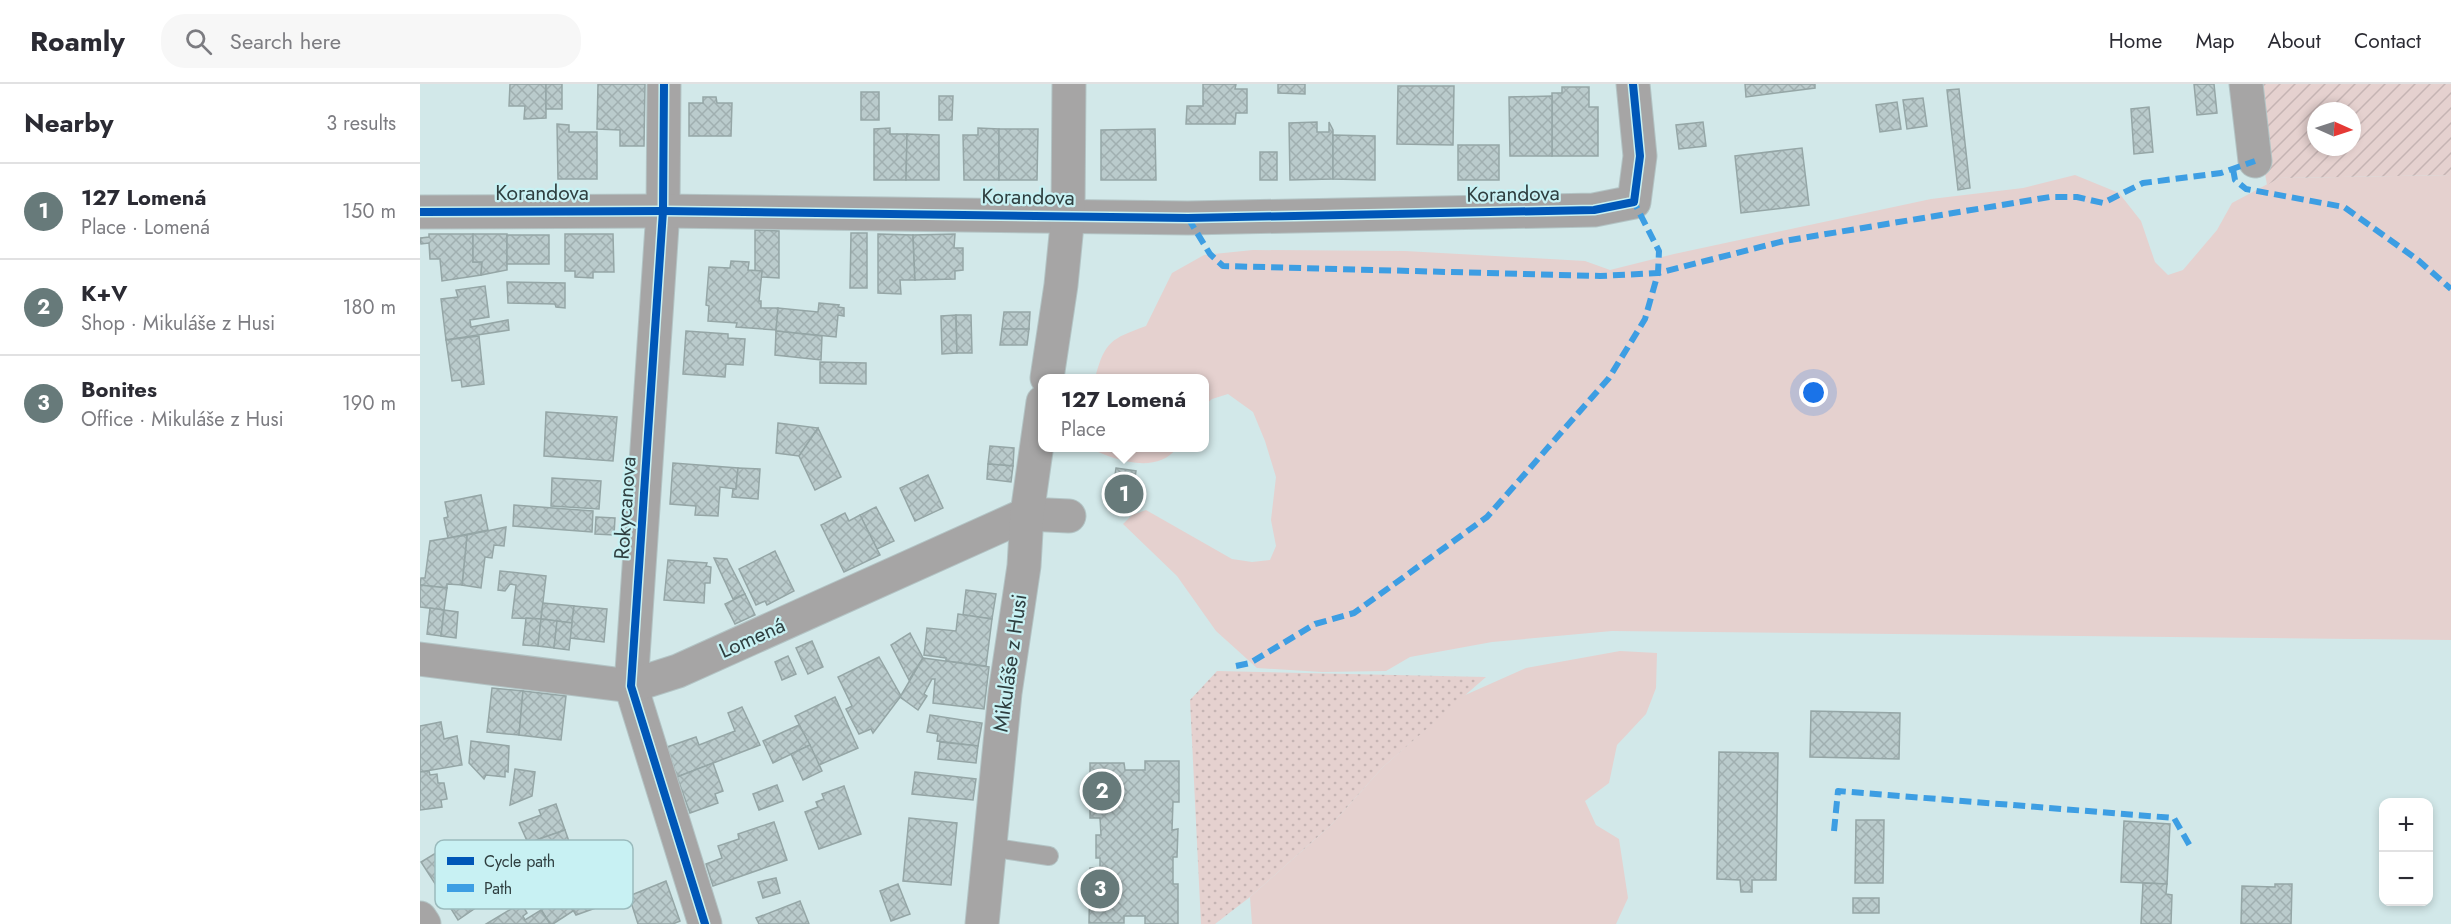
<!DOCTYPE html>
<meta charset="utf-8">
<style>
:root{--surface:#fff;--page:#f7f7f7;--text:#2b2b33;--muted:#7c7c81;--line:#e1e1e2;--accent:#677a7a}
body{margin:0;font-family:Jost,sans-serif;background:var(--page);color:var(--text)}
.controls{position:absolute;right:18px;bottom:18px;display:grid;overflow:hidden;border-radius:12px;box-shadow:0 3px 9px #0003}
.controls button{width:54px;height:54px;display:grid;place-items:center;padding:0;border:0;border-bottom:2px solid var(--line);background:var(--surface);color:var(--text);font:30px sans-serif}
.compass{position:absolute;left:1887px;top:18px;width:54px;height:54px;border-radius:50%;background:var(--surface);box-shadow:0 3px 9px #0003;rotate:93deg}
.you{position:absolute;left:1394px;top:309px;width:21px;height:21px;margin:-15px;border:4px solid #fff;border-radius:50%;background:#1a73e8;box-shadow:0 0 0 9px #1a73e833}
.badge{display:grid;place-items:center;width:39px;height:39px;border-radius:50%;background:var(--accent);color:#fff;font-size:20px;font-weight:700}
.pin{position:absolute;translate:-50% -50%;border:3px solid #fff;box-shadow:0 2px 6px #0006}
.popup{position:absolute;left:618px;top:290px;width:171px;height:78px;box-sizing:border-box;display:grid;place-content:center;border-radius:12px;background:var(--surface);filter:drop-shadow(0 2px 4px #0005);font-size:20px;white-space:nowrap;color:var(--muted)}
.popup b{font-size:22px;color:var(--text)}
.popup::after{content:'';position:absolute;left:50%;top:100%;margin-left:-12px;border:12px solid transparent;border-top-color:var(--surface)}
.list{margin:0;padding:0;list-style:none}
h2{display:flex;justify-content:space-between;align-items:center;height:78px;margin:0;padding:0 24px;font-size:26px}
h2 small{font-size:20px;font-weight:400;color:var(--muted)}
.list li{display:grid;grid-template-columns:39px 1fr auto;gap:18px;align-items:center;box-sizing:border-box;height:96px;padding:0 24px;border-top:2px solid var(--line)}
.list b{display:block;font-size:22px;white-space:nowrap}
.list p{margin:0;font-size:20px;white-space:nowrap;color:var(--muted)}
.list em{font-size:20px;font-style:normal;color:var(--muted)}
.icon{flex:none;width:33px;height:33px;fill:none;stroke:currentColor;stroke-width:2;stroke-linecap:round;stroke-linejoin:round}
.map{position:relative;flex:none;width:2031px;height:840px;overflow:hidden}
header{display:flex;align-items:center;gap:36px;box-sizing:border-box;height:84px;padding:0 30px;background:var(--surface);border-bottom:2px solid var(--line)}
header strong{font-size:28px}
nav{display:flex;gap:33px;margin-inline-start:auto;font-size:21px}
.search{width:420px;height:54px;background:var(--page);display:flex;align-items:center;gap:15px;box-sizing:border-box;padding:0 21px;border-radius:24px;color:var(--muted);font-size:22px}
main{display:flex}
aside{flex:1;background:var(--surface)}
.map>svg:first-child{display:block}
.grass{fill:#e5d1cf}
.park{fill:url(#park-dots)}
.garden{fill:url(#garden-furrows);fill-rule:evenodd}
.building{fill:url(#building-cross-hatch);stroke:#95a6a6;stroke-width:1.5}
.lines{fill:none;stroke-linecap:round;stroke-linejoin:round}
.service-casing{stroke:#b3c4c5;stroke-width:20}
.minor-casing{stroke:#b3c4c5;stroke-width:35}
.service{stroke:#a6a5a5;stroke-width:18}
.minor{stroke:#a6a5a5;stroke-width:33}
.quiet{stroke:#3d9ee3;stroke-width:6;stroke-dasharray:12 6;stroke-linecap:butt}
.cycleway-casing{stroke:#c8f1f3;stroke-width:11}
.cycleway{stroke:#0057b8;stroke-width:8}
.labels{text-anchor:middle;stroke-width:4.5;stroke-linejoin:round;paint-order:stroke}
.street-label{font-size:21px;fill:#2e3e3f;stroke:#c8f1f3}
.key{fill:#c8f1f3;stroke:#9abbbd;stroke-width:1.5}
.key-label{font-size:16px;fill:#2e3e3f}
</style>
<header>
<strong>Roamly</strong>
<div class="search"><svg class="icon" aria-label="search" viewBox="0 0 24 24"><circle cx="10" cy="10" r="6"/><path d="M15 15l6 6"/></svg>Search here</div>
<nav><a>Home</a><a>Map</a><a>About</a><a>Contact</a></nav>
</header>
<main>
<aside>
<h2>Nearby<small>3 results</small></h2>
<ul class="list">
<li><span class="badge">1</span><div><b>127 Lomená</b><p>Place · Lomená</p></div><em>150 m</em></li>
<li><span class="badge">2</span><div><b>K+V</b><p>Shop · Mikuláše z Husi</p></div><em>180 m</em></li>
<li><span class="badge">3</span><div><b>Bonites</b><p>Office · Mikuláše z Husi</p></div><em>190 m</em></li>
</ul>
</aside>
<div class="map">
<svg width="2031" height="840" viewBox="0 0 2031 840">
<defs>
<pattern id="park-dots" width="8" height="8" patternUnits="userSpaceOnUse" patternTransform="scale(1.5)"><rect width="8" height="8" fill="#e5d1cf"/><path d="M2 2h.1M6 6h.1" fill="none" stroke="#c5b4b3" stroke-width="1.8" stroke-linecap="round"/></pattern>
<pattern id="garden-furrows" width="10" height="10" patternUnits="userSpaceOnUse" patternTransform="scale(1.5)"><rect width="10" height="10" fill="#e5d1cf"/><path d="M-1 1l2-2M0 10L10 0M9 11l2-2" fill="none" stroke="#c5b4b3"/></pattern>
<pattern id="building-cross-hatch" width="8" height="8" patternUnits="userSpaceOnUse" patternTransform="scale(1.5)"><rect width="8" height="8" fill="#bacbcc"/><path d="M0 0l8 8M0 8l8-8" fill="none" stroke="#a0afb0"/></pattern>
</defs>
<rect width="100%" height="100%" fill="#d2e8e9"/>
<g class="grass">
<path d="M1655,91l44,18 22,28 14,41 13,13 15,-5 34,-40 15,-27 47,-25 172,-3v465l-839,-9 -120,11 -82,15 -24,14 -64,1 -65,-4 -41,-37 -39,-55 -54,-52 9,-9 14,-5 86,49 20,3 18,-2 6,-14 -5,-26 5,-43 -11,-36 -12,-29 -25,-18 -16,5 -7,6v-27h-110c10,-37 16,-39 51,-52l26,-53 32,-18 49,-5 152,1 180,10 25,9 64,-16 257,-55 92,-11z"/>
<path d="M669,364h88c-21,27 -62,12 -88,0z"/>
<path d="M1200,567l37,2 -1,35 -10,26 -29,31 -8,38 -24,18 11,24 23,14 9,59 -12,26h-364l-2,-27 81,-72 52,-58 80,-71 63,-28z"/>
</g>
<path class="park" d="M797,587l269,6 -103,90 -52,58 -81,72 -35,27h-14l-11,-224z"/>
<path class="garden" d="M1829,0h202v91l-172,3 -12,7zM1896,27h36v36h-36z"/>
<g class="building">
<path d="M90,0h36v34l-22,1 1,-13h-16z"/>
<rect x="126" y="0" width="16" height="25"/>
<path d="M178,0h47l-1,62h-24v-16l-23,-1z"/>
<path d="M783,0h33l-1,5h12v24h-11l-1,11h-49l1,-18h16z"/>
<path d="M858,0h27v10l-27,-1z"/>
<path d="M1325,0h70v4l-69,9z"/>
<path d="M1774,0h20l3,29 -20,2z"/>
<path d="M978,2h56l-1,59 -56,-1z"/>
<path d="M1142,3h27v20h9v49h-46v-63h10z"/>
<path d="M1539,5l11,99 -12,2 -11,-100z"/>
<rect x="441" y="8" width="18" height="28"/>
<path d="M519,12h14l-1,24h-13z"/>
<path d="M1132,12v60h-42l-1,-59z"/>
<path d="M283,13h13l1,6h15l-1,33h-42v-33h14z"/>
<path d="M1503,14l4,28 -20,3 -4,-29z"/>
<path d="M1477,18l4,27 -21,3 -4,-27z"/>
<path d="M1729,23l4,45 -19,2 -3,-45z"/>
<path d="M897,38v10h12v-10l4,8v49l-43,1 -1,-57z"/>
<path d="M1283,38l3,24 -27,3 -3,-24z"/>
<path d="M137,40l12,1v7h28v47h-39z"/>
<path d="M470,44v6h17l-1,46h-32v-51z"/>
<path d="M558,44l21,1v51h-35l-1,-45h15z"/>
<path d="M579,45h39l-1,51h-38z"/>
<path d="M735,45l1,51h-55v-50z"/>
<path d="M487,50l32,1v45h-33z"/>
<path d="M913,51l42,1v44l-42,-1z"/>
<rect x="1038" y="61" width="41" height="35"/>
<path d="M1382,64l7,57 -68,8 -6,-57z"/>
<rect x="840" y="68" width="17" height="28"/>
<path d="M335,146l24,1v47l-18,-1 1,-6h-7z"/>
<path d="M431,149h16v55h-17z"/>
<path d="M9,150h44v28h9l-1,13 -39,6 -2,-22h-10l-1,-16 -8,1 -1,-6 9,-1z"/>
<path d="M53,150h34v36l-26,5 1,-13h-9z"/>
<path d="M145,150h48l1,38h-21v6l-18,-1v-6h-10z"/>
<path d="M458,150l35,1 2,45h-15l1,14 -23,-1z"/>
<path d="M535,150l-1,14h9v22l-8,1v8l-40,1 -2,-45z"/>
<rect x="87" y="151" width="42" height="29"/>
<path d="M311,177l18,1 -1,8 14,1 -3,30h2v7h17l-2,22 -40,-3 1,-4 -29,-2 1,-15 -3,-1 3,-38 21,1z"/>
<path d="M87,198l58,1v25l-9,-1 -1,-3 -47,-1z"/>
<path d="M65,202l4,31 -19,3 1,7 37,-7 1,10 -63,10 -5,-41 17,-2 -2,-7z"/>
<path d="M399,219l20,2 -1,2 6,1v8l-6,-1 -2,22 -60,-6 2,-23 40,4z"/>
<path d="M584,228h26l-1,17h-27z"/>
<path d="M536,231l1,38 -15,1 -1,-38z"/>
<path d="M536,231h15l1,38h-15z"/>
<path d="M582,245h27l-2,16h-27z"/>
<path d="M266,247l42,3v4l17,1 -2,26 -17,-1 -1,13 -42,-3z"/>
<path d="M356,247l46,5 -1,24 -46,-5z"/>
<path d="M59,252l5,48 -22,3 -1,-7 -9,1 -6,-41z"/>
<path d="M400,278l46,1v21l-46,-1z"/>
<path d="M126,328l71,5 -4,44 -69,-5z"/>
<path d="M358,339l40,5 -19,28 -23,-3z"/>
<path d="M398,344l23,49 -26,13 -16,-34z"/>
<path d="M570,362l24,2 -1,18 -25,-2z"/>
<path d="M253,379l65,5 -2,21 -16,-2 -2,29 -23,-1 1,-9 -26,-2z"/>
<path d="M568,380l25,2 -2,16 -24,-3z"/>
<path d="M318,384l22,1 -2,30 -26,-2 1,-8h3z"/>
<path d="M696,384l20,3 -2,14 -20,-3z"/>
<path d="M508,391l15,33 -28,13 -15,-33z"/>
<path d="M132,394l49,3 -2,28 -48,-3z"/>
<path d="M697,403l16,3 -2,11 -16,-2z"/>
<path d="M61,411l7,35 -40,8 -4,-20 4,-1 -3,-15z"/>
<path d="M94,421l79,6 -1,21 -79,-6z"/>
<path d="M456,423l18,34 -17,8 -17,-34z"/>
<path d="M425,429l4,8 11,-6 20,40 -36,17 -23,-47z"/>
<path d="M176,433l19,1 -1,17 -19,-1z"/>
<path d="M86,443l-2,19 -10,-1 -2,13 -7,-1 -4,31 -19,-3 5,-50z"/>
<path d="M47,451l-5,50 -15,-1v4l-27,-3 1,-7h4l5,-37z"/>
<path d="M355,467l19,40 -27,14 -2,-4 -9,4 -17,-36z"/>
<path d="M294,474l13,1 18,35 -12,5z"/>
<path d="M248,476l39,3 -1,3 5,1 -1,16h-5l-1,20 -40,-3z"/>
<path d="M80,487l46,5 -5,43 -29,-1 4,-33 -6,-1 -5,7 -7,-1z"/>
<path d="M0,501l27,3 -3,22 -24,-3z"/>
<path d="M546,506l30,4 -4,25 -29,-4z"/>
<path d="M325,510l10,21 -20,9 -10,-20z"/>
<path d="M123,519l31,3 -2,17 -31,-4z"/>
<path d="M154,522l33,3 -3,33 -34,-4z"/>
<path d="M10,524l14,2 -3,26 -14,-2z"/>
<path d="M24,526l14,2 -2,26 -15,-2z"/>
<path d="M538,530l34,5 -6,47 -40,-5v-3l-22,-3 3,-27 29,3z"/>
<path d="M106,534l15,1 -3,27 -15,-1z"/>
<path d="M121,535l16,2 -3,27 -16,-2z"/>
<path d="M137,537l15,2 -3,27 -15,-2z"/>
<path d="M490,549l13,25 -14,22 -18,-35z"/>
<path d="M392,557l11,26 -15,7 -12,-26z"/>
<path d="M368,572l8,18 -14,6 -7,-18z"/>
<path d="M459,573l22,39 -28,37 -2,-4 -12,5 -13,-25 6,-3 -14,-29z"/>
<path d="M503,574l66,9 -5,42 -51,-6 2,-24h-3l-8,15 3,2 -9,14 -18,-13z"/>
<path d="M72,604l31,3 -4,44 -32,-3z"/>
<path d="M103,607l43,5 -5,44 -42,-5z"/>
<path d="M415,613l23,51 -39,17 -24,-49z"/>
<path d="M322,623l18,38 -83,32 -10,-30 29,-10 3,8 36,-14 -7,-18z"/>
<path d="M1391,627l89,2 -1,46 -89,-2z"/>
<path d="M510,631l52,8 -4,23 -41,-5 1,-7 -11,-2z"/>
<path d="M21,638l3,17 13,-3 5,29 -42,7v-46z"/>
<path d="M379,641l11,20 -37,18 -10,-22z"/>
<path d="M51,657l38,5 -1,26 -3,-1v6l-19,-2 -2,4 -15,-16z"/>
<path d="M520,658l38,4 -2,17 -38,-4z"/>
<path d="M390,661l12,26 -19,9 -12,-26z"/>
<path d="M1299,668l59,1 -2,127h-24v12h-11l-1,-12 -23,-1z"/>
<path d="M725,677h34v41h-6l-1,28 6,-1 -1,28h-4v27h5v40h-33v-8h-21v7h-35l1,-55h10v-10h-4v-23h5l-1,-17h-10v-55h34l1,7h20z"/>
<path d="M293,679l10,28 -8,3 3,9 -28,10 -13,-36z"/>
<path d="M95,685l20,3 -3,24 -22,9z"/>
<path d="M9,687l1,4 7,-1 1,9h6l3,16 -6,1 1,7 -22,3v-38z"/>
<path d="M495,688l61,7 -3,21 -61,-6z"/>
<path d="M357,701l6,16 -24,9 -6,-16z"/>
<path d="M424,702l17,48 -42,15 -14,-37 13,-5 -2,-5 8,-3 -2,-5z"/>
<path d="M136,720l9,26 -37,13 -9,-20 22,-8 -2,-5z"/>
<path d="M489,734l48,5 -6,62 -48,-4z"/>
<path d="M1436,736h28l-1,63h-28z"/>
<path d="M1704,737l46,3 -3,60 -46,-2z"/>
<path d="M354,738l13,38 -74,26 -7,-22 16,-6 -4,-12 21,-7 -1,-5z"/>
<path d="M145,746l8,23 17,-7 5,17 -43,16 -4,-7 4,-2 -2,-7 4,-2 -1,-3 -4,2 -5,-13 4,-2 -1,-4 -6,2 -2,-4z"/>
<path d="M34,758l6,9 5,-4 6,9 15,12 -43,28 -22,-34z"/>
<path d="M173,780l4,12 16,-7 3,7 -1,5 -28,11 -2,-4 -22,9 -11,-18z"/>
<path d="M58,789l15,23 -35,24 -15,-24z"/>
<path d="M129,790l24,37 -20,13h-3l-22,-36z"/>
<path d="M356,794l4,15 -17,5 -5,-16z"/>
<path d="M246,797l14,40 -7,3h-35l-9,-28z"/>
<path d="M1723,799l24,1 -1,10 6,1 -1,29h-30z"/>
<path d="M478,800l12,30 -19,7 -11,-30z"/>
<path d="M1855,800h17l-1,40h-50l1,-38 33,1z"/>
<path d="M180,809l4,12 -28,10 -6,-10z"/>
<rect x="1433" y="814" width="26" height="15"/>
<path d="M380,817l9,23h-50l-3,-6z"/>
<path d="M101,819l6,10 -4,3 2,4 16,-10 9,14h-64z"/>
</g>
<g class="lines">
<g class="service-casing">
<path id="service" d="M569,763l60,9"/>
</g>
<g class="minor-casing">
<g id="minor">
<path d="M244,0l-1,127 -32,475 74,238"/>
<path d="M1826,0l9,77"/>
<path d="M0,128l243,-1 525,7 406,-8 40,-8 6,-46 -7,-72"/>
<path d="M627,294l14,-93 7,-70 1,-131"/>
<path d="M0,575l211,27 47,-15 349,-157 42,2"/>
<path d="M0,834l4,6"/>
<path d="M562,840l23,-231 19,-127 3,-52 16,-112"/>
</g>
</g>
<use href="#service" class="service"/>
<use href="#minor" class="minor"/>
<g class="quiet">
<path d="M1813,85l2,11 11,9 98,18 74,53 33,29"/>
<path d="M768,134l22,36 13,12 377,10 58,-3 126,-32 266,-44h27l26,6 40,-20 78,-10 34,-12"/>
<path d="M816,582l14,-3 65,-39 39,-11 133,-96 122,-139 36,-59 13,-46 1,-22 -25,-49"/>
<path d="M1414,747l4,-40 336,27 16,28"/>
</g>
<g class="cycleway-casing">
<g id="cycleway">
<path d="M244,0l-1,127 -32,475 74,238"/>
<path d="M0,128l243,-1 525,7 406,-8 40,-8 6,-46 -7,-72"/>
</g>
</g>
<use href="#cycleway" class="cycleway"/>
</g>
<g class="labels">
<g class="street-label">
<text x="122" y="116">Korandova</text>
<text transform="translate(1093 110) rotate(-1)" y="7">Korandova</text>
<text transform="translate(608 113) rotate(1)" y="7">Korandova</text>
<text transform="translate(205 424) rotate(-86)" y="7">Rokycanova</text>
<text transform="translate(332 554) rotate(-24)" y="7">Lomená</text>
<text transform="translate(590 579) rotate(-82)" y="7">Mikuláše z Husi</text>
</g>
</g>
<rect x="15" y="756" width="198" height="69" rx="9" class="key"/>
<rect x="27" y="773" width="27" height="8" fill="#0057b8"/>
<rect x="27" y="800" width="27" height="8" fill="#3d9ee3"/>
<g class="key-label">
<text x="64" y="783">Cycle path</text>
<text x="64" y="810">Path</text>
</g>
</svg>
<div class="controls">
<button>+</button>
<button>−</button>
</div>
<svg class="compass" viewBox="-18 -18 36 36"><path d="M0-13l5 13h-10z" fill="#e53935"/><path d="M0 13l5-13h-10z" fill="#7c7c81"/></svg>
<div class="you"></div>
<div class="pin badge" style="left:704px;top:410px">1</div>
<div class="popup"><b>127 Lomená</b>Place</div>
<div class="pin badge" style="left:682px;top:707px">2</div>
<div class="pin badge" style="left:680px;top:805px">3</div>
</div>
</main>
